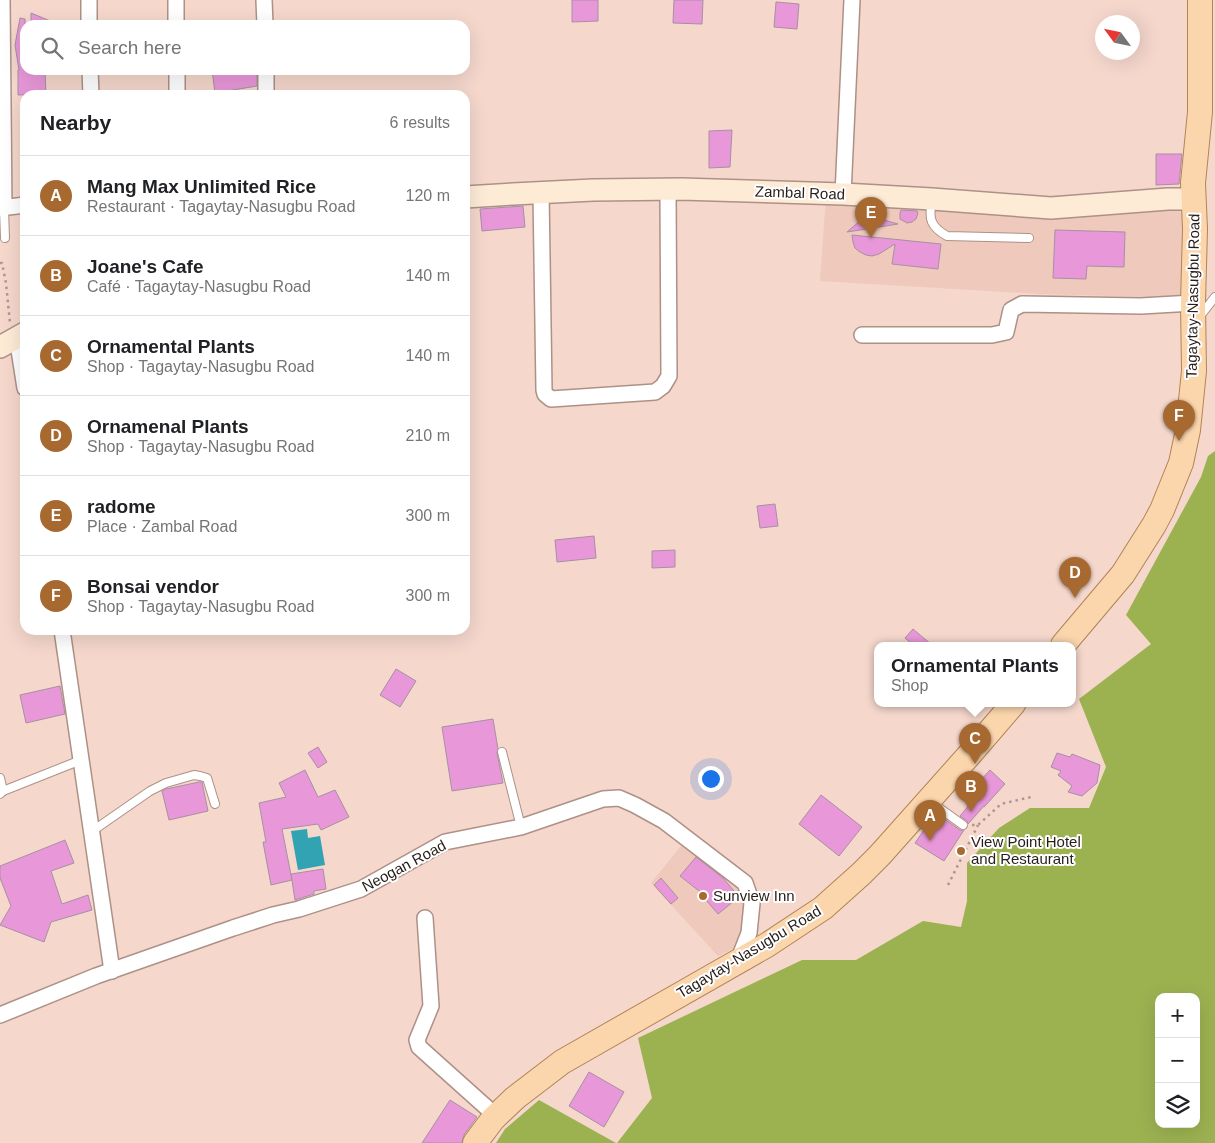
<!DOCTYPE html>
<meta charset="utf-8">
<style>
:root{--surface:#fff;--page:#f2f2f2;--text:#202124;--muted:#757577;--line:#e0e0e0;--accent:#a86930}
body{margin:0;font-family:Helvetica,sans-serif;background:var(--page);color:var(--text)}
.controls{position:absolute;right:15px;bottom:15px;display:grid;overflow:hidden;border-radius:10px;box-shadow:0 5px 20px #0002}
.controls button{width:45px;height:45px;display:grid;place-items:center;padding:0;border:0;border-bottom:1px solid var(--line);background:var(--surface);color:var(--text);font:25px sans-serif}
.compass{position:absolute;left:1095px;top:15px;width:45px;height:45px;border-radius:50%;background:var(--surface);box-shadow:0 5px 20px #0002;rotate:303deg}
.you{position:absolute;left:710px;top:778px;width:18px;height:18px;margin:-12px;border:4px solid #fff;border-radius:50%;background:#1a73e8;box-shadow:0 0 0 8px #1a73e833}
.badge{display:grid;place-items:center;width:32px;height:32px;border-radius:50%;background:var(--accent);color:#fff;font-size:16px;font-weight:700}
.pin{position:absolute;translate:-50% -41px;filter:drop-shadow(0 1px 2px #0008)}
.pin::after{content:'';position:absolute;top:26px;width:18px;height:15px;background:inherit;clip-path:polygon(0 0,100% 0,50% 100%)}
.popup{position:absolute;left:874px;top:642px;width:202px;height:65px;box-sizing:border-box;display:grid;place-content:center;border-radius:10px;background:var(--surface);filter:drop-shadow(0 1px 4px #0005);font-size:16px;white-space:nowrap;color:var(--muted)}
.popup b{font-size:19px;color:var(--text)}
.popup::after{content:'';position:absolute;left:50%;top:100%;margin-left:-10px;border:10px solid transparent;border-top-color:var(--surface)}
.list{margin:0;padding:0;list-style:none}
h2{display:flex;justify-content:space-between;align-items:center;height:65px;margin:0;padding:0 20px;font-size:21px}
h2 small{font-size:16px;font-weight:400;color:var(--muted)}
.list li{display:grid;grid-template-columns:32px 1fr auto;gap:15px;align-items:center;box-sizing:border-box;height:80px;padding:0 20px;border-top:1px solid var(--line)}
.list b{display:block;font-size:19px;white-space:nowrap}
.list p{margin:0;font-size:16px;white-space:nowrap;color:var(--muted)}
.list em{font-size:16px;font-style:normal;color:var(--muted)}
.icon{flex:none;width:28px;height:28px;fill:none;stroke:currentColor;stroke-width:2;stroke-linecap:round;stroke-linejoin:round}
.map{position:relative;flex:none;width:1215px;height:1143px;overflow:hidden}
.search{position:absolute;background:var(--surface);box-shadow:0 5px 20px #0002;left:20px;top:20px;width:450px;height:55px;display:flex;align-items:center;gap:12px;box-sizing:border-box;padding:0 18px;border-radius:15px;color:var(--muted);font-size:19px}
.panel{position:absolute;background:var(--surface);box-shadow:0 5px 20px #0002;left:20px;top:90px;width:450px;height:545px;border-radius:15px}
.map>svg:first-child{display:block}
.built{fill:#eec9bc}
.forest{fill:#9cb251;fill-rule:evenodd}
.water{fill:#31a3b3}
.building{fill:#e898d9;stroke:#a690a1}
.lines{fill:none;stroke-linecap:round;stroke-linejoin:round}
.lane-casing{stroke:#ad9187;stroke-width:10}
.street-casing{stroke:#ad9187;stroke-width:18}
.secondary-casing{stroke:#ad9187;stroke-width:24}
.primary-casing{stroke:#b08455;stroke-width:26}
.path{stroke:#ae978e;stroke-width:2.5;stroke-dasharray:2.5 4;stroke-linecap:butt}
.lane{stroke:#fff;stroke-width:8}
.street{stroke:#fff;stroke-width:15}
.secondary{stroke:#fdebd6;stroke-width:21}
.primary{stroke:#fbd6ad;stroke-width:24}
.poi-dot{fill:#a86930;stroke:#fff;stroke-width:2}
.labels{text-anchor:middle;stroke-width:4;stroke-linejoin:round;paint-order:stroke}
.street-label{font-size:15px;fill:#271d19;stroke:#fff}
.poi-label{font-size:15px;fill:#271d19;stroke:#fff;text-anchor:start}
</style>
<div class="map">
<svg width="1215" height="1143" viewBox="0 0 1215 1143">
<rect width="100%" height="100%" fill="#f5d7cc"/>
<g class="built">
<path d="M826,198l96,8 4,4 13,1 6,-4 232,1 10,12 -2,78 -144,-4 -221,-13z"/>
<path d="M685,841l58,48 3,13 -8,44 -20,10 -67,-73z"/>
</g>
<g class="forest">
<path d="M1215,451v692h-598l35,-45 -14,-60 164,-78h54l67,-39 38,6 6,-26v-38l32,-35 31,-20h59l17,-41 -27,-68 72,-55 -25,-29 75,-138 7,-21zM1159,997h37v127h-37z"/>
<path d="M539,1100l77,43h-120l9,-14z"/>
</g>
<path class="water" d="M307,829l1,9 12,-2 5,29 -27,5 -7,-39z"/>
<g class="building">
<path d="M572,0h26v21l-26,1z"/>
<path d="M674,0h29l-1,24 -29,-1z"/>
<path d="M776,2l23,2 -2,25 -23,-2z"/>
<path d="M31,13l29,12h-29z"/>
<path d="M20,18l5,1v51h18l1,2h1l1,22 -28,1v-25h1l-4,-25z"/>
<path d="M212,70h45v16l-42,7z"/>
<path d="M732,130l-2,37 -21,1v-37z"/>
<path d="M1156,154h26l-3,30 -23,1z"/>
<path d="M523,206l2,21 -43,4 -2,-22z"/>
<path d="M901,210l16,1 1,2 -2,6 -4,3 -5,1 -7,-4v-6z"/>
<path d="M873,217l25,7 -51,8 14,-12 6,-2z"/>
<path d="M1055,230l70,2 -1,35 -37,-1 -1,13 -33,-1z"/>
<path d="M852,235l89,9 -3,25 -46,-5 3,-20 -16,10 -7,2 -6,-1 -6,-3 -5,-4 -2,-6z"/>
<path d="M775,504l3,22 -18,2 -3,-22z"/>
<path d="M594,536l2,22 -39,4 -2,-22z"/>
<path d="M675,550v17l-23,1v-17z"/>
<path d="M913,629l19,16h-19l-8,-7z"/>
<path d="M396,669l20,12 -16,26 -20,-12z"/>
<path d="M60,686l5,28 -39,9 -6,-28z"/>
<path d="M493,719l5,30 -1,4 6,30 -51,8 -10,-64z"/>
<path d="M318,747l9,15 -9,6 -10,-15z"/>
<path d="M1057,753l13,4 2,-3 28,11 -3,18 -15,13 -14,-4 4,-6 -14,-11 3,-4 -10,-4z"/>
<path d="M305,770l13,27 17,-7 14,27 -28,13 -3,-6 -36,5 10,51 -21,5 -8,-43h3l-7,-39 27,-6 -7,-14z"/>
<path d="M990,770l15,14 -21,23v-1l-16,18 -1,-3 -7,-5 15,-18 -6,-5z"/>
<path d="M199,782h3l6,29 -39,9 -7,-29 4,-2z"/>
<path d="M821,795l41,32 -23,29 -40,-32z"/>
<path d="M936,813l24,17h4l-20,31 -29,-18z"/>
<path d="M65,840l9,23 -23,8 11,33 26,-9 4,15 -41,12 -7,20 -44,-17 11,-19 -11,-28v-12z"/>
<path d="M696,857l27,21 16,19 -21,17 -12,-14 2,-2 -28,-22z"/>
<path d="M323,869l3,20 -12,2v3l-19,6 -4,-26z"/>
<path d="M661,878l17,20 -7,6 -17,-19z"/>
<path d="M589,1072l35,20 -20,35 -35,-21z"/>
<path d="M450,1100l27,17 -13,18 -2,8h-40z"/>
</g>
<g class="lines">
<g class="lane-casing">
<g id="lane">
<path d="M932,201c-4,18 -1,26 15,35l82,2"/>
<path d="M4,208l1,30"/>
<path d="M1200,316l15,-19"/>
<path d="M502,752l19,75"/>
<path d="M0,778l3,13 -3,3"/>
<path d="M3,791l78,-31"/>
<path d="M931,802l32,23"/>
<path d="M91,832l59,-41 16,-8 28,-8 6,1 7,2 8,26"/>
</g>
</g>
<g class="street-casing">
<g id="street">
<path d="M2,0l2,208"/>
<path d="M89,0v25"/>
<path d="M176,0v25"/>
<path d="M264,0l1,25"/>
<path d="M90,70l1,25"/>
<path d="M177,70v25"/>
<path d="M266,70v25"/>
<path d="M541,192l3,198 1,4 6,5 104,-7 8,-6 6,-10 -1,-186"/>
<path d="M843,194l9,-194"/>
<path d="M0,208l25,-3"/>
<path d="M862,335h130l14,-3 5,-22 11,-6 119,2 52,-3"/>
<path d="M17,337l8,51"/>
<path d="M62,630l50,341"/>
<path d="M425,918l6,88 -14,34 2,7 77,69"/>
<path d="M0,1015l96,-39 137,-48 40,-13 26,-6 62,-20 84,-47 76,-15 82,-28 16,-1 16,7 29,16 81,62 7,20 -3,30 -11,28"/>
</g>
</g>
<g class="secondary-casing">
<g id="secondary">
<path d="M465,197l48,-3 80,-4 88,-1 162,5 89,5 119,9 117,-9h26"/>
<path d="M0,347l25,-14"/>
</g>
</g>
<g class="primary-casing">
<g id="primary">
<path d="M1063,645l60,-71 31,-49 8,-15 19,-47 7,-33 6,-59 -1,-68 2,-74 -2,-46 7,-71v-112"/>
<path d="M475,1143l18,-24 22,-21 47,-36 205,-117 56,-37 38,-34 19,-19 90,-101 44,-51"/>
</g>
</g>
<g class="path">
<path d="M0,263h2l4,20 4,40"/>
<path d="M972,825h6l23,-21 30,-7"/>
<path d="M948,885l30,-60"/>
</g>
<use href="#lane" class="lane"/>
<use href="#street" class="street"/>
<use href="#secondary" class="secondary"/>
<use href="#primary" class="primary"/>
</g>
<g class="poi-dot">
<circle cx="961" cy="851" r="5"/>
<circle cx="703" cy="896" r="5"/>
</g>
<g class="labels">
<g class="street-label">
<text transform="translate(800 193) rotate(2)" y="5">Zambal Road</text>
<text transform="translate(1193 296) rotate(-89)" y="5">Tagaytay-Nasugbu Road</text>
<text transform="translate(404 866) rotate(-28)" y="5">Neogan Road</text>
<text transform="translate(749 952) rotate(-31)" y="5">Tagaytay-Nasugbu Road</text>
</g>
<g class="poi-label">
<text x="971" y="847">View Point Hotel<tspan x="971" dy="17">and Restaurant</tspan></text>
<text x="713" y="901">Sunview Inn</text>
</g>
</g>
</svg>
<div class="controls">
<button>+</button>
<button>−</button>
<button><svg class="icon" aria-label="layers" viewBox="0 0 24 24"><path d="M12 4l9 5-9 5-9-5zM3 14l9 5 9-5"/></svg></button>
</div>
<svg class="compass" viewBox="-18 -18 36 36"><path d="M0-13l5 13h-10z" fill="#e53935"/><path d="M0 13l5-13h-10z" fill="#757577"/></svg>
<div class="you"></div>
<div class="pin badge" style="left:930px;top:841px">A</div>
<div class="pin badge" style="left:971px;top:812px">B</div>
<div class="pin badge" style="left:975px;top:764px">C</div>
<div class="popup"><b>Ornamental Plants</b>Shop</div>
<div class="pin badge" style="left:1075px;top:598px">D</div>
<div class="pin badge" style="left:871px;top:238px">E</div>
<div class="pin badge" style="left:1179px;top:441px">F</div>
<div class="search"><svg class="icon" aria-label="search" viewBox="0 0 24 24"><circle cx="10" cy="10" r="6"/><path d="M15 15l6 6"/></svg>Search here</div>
<section class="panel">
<h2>Nearby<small>6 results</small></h2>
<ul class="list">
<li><span class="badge">A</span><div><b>Mang Max Unlimited Rice</b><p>Restaurant · Tagaytay-Nasugbu Road</p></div><em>120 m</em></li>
<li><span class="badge">B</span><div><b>Joane's Cafe</b><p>Café · Tagaytay-Nasugbu Road</p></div><em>140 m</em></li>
<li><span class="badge">C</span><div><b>Ornamental Plants</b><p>Shop · Tagaytay-Nasugbu Road</p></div><em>140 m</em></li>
<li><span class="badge">D</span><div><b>Ornamenal Plants</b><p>Shop · Tagaytay-Nasugbu Road</p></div><em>210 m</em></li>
<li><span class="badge">E</span><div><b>radome</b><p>Place · Zambal Road</p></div><em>300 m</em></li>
<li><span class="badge">F</span><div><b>Bonsai vendor</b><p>Shop · Tagaytay-Nasugbu Road</p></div><em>300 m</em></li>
</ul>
</section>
</div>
